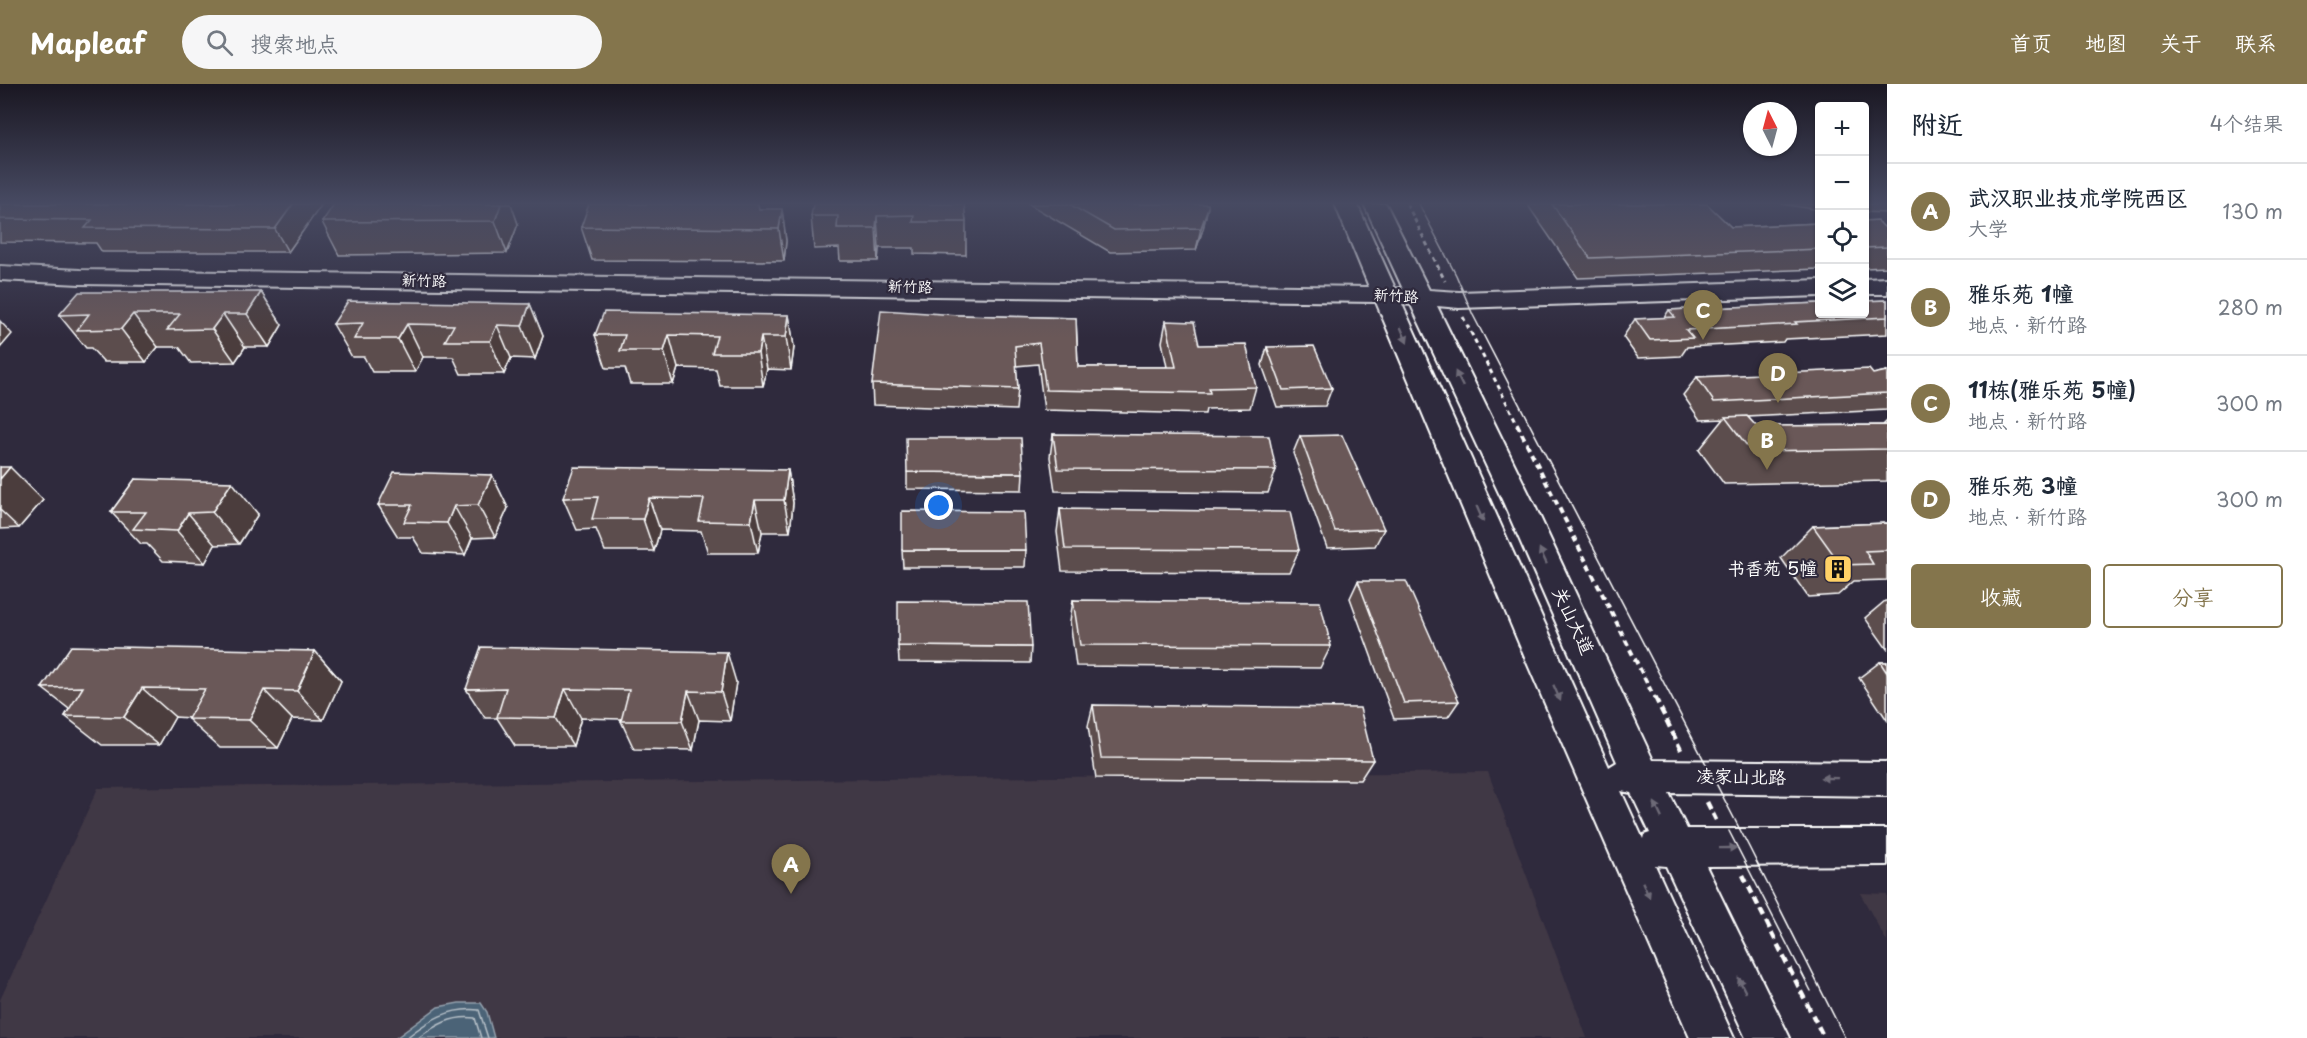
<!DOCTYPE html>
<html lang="zh">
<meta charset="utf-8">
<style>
:root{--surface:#fff;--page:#f6f6f7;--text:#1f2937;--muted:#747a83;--line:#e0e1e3;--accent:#84754c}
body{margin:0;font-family:"Playpen Sans","LXGW WenKai TC",sans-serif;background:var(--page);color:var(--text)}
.controls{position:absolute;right:18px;top:18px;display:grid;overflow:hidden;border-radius:6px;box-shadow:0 2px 4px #0004}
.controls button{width:54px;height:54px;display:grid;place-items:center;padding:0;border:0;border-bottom:2px solid var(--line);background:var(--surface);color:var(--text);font:30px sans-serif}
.compass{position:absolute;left:1743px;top:18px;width:54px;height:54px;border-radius:50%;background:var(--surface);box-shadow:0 2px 4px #0004;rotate:354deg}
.you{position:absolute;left:939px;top:422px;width:21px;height:21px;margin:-15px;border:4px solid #fff;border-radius:50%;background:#1a73e8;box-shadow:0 0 0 9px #1a73e833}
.badge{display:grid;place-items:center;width:39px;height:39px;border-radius:50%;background:var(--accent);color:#fff;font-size:20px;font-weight:700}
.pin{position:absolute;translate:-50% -50px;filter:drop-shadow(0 2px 3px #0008)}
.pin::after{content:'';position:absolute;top:32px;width:21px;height:18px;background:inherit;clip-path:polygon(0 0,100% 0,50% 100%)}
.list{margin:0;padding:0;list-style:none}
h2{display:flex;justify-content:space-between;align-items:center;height:78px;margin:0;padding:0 24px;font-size:26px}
h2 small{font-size:20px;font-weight:400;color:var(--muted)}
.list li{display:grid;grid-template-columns:39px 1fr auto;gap:18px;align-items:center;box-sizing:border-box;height:96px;padding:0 24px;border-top:2px solid var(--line)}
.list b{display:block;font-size:22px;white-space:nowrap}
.list p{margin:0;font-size:20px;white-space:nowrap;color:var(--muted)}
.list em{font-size:20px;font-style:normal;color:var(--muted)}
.actions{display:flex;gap:12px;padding:18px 24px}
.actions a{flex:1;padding:14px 0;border:2px solid var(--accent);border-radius:6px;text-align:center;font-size:21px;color:var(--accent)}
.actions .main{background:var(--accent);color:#fff}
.icon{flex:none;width:33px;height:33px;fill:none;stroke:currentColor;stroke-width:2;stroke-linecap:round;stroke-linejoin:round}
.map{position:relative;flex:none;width:1887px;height:954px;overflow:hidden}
header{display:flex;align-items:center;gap:36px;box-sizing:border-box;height:84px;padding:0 30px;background:var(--accent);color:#fff}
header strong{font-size:28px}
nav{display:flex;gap:33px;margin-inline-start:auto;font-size:21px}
.search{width:420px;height:54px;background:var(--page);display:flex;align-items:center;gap:15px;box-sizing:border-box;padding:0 21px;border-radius:33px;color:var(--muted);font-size:22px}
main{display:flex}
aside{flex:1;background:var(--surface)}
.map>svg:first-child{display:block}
.built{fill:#413845}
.water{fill:#4c6377;stroke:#94a1ad;stroke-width:1.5}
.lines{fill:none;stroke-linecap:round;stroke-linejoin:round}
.shore{stroke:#b7c1c9;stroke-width:1.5}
.major-casing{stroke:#fff;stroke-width:4}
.path-far2{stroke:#fff;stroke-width:3;stroke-dasharray:4.5 4;stroke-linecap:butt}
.path-far1{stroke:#fff;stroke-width:4;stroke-dasharray:6 4.5;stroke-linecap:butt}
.path{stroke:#fff;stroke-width:4.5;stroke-dasharray:8 5;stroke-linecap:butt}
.major{fill:#2f2a3d;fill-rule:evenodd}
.tram{stroke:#fff;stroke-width:1.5}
.wall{fill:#5c4d4d;stroke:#fff;stroke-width:1.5}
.shaded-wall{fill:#4b3e3e;stroke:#fff;stroke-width:1.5}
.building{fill:#6b5959;stroke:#fff;stroke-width:1.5}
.oneway{fill:#6d6a77}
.labels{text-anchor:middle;stroke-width:4.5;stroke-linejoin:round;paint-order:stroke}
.far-street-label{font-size:15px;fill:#fff;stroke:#2f2a3d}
.poi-label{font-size:18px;fill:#fff;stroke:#2f2a3d;text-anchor:end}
.street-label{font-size:18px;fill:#fff;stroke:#2f2a3d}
</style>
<header>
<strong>Mapleaf</strong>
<div class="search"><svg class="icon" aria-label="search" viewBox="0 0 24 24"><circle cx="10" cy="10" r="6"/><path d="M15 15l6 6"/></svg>搜索地点</div>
<nav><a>首页</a><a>地图</a><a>关于</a><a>联系</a></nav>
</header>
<main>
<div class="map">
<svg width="1887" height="954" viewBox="0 0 1887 954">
<rect width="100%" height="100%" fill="#2f2a3d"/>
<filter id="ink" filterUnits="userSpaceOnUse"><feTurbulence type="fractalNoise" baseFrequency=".0167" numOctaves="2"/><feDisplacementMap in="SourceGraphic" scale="12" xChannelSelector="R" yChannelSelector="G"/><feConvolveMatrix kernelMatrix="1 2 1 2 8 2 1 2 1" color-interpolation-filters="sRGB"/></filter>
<g filter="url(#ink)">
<g class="built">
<path d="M1488,688l99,266h-1587v-38l98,-212z"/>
<path d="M1860,809l27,1v48z"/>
</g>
<path class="water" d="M459,919h22l6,9 7,26h-98l42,-31z"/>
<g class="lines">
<g class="shore">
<path d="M406,954c23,-18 43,-31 73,-28l9,28"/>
<path d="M418,954c18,-13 34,-23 57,-20l6,20"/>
</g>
<g class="major-casing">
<g id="major">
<path d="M1335,120h22l38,84 8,1 -39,-85h22l43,86 30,2 361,-12v16l-361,12 -22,-2 97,198 119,256 234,2v34l-218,-3 18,36h200v36l-181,1 84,172h-44l-80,-172 -11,-1 79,173h-44l-165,-380 -149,-356 -1296,-18 -80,-4v-14l80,4 1289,17zM1402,220l9,1 93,199 113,258 -8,5zM1621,707l10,2 19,40 -6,2 -1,4z"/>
<path d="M1887,194v16h-23v-15z"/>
</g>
</g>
<g class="path-far2">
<path d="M1407,120l38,77"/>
<path d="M1463,233l55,108"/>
</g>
<path class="path-far1" d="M1517,340l138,275"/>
<g class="path">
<path d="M1655,613l26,53"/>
<path d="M1707,718l9,18"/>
<path d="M1743,791l81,163"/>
</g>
<use href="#major" class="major"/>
<g class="tram">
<path d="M1419,120l37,71 17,40 276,532 96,191"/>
<path d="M1729,747l82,160"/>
</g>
</g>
<g class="wall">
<path d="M0,120h322l-34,48h-186l-6,-9 -96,-1z"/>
<path d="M511,120l7,20 -11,29 -168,2 -17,-33z"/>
<path d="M964,120l2,18v33l-52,-1v-6h-35l-1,13h-38l-1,-13 -25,1 -3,-33z"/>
<path d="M1029,120h179v3l-5,22 -7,21 -86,2z"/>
<path d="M1531,120h176l24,23 89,-4v46l-242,9 -49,-71z"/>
<path d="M1781,120h39v6z"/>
<path d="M1864,120h23v9l-23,-1z"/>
<path d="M759,125h23l4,32 -2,20 -192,-1 -11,-33z"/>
<path d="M1864,137l20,6h3v40l-23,1z"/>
<path d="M261,208l21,33 -13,22h-24l-10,15 -44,1 -12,-16h-21l-12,15h-42l-13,-14h-5l-27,-33z"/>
<path d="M1887,216v34l-102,5 -2,3 -96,5 -6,9 -43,2 -15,-21 12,-18 29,-1 5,-8z"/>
<path d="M530,220l13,32 -8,23 -24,-1 -7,16h-43l-8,-17h-30l-8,15h-43l-8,-15h-12l-19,-33z"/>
<path d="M789,231l5,32 -3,23 -24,-1 -4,17h-43l-4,-17 -38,-1 -5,16h-43l-5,-16h-19l-11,-33z"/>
<path d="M958,231l118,3 2,49h89l-5,-25 4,-21 90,66 -6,21 -44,1 -1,5 -161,-4 -6,-46 -22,2 2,23 -2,21 -143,-5 -1,-21z"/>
<path d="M1267,263l65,41 -7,18 -48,1 -15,-42z"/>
<path d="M1887,287v39l-139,7 8,9 127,-1 4,-4v60l-163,3 -25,-34 25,-31 -24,1 -17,-25 14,-18 176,-3z"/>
<path d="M1053,350l223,36 -8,23 -213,-2 -5,-34z"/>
<path d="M1300,352l84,93 -9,17 -48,2 -34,-95z"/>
<path d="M0,383l43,33 -24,28 -19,1z"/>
<path d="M788,386l5,33 -3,29h-28l-4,21h-50l-7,-22 -41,-1 -6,21h-49l-9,-22 -19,1 -14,-32z"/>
<path d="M907,388l116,1 -1,17 -115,-1z"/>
<path d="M492,391l16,33 -13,29 -23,1 -7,17 -42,-2 -10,-16h-15l-20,-32z"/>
<path d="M135,395l123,35 -19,30 -24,1 -10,18 -42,-2 -16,-17h-6l-30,-32z"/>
<path d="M1060,425l239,41 -10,22 -227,-1 -5,-39z"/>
<path d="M1887,439v57l-33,1 -16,14 -30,2 -27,-39 32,-32z"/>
<path d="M902,466h124l-1,17h-122z"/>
<path d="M1358,497l101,120 -11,16 -54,2 -44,-121z"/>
<path d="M1073,516l258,46 -11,22 -244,-2 -6,-45z"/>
<path d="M1885,517h2v48l-22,-31z"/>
<path d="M898,562l133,1 -1,16 -131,-1z"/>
<path d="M315,567l26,30 -18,39 -31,-1 -14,29h-58l-32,-29 1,-1 -14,-1 -16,28h-57l-37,-29 4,-7 -27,-21z"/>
<path d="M1880,578h7v58l-28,-42z"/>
<path d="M736,598l-6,39 -31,-1 -6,30 -59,-1 -13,-28v-2l-40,-1 -8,28h-58l-18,-28h-12l-19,-29z"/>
<path d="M1093,621l280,55 -13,20 -264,-2 -8,-52z"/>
</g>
<g class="shaded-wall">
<path d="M293,120h29l-34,48 -13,-23z"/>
<path d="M501,120h10l7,20 -11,29 -12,-32z"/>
<path d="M1208,123l-5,22 -7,21 5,-22z"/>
<path d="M782,125l4,32 -2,20 -5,-32z"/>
<path d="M877,132l2,32 -1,13 -2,-33z"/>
<path d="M261,208l21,33 -13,22 -22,-33z"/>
<path d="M530,220l13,32 -8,23 -13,-33z"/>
<path d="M133,230l25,33 -12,15 -25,-33z"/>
<path d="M223,230l22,33 -10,15 -23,-33z"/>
<path d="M789,231l5,32 -3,23 -5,-33z"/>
<path d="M0,237l12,13 -12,14z"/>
<path d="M407,240l16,33 -8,15 -17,-33z"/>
<path d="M497,241l14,33 -7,16 -14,-33z"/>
<path d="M669,251l9,33 -5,16 -9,-33z"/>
<path d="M761,253l6,32 -4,17 -5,-33z"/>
<path d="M10,383l33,33 -24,28 -19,-18v-31z"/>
<path d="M788,386l5,33 -3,29 -6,-32z"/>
<path d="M492,391l16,33 -13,29 -17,-32z"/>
<path d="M232,398l26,32 -19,30 -27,-32z"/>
<path d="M649,414l11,32 -6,21 -11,-32z"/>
<path d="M755,416l7,32 -4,21 -7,-31z"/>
<path d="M454,422l18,32 -7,17 -18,-32z"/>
<path d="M188,429l27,32 -10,18 -28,-32z"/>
<path d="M315,567l26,30 -18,39 -26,-29z"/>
<path d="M727,568l9,30 -6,39 -9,-29z"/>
<path d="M142,604l33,29 -16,28 -35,-28z"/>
<path d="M565,605l16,29 -8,28 -17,-28z"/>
<path d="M264,606l28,29 -14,29 -29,-28z"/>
<path d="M688,607l11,29 -6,30 -11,-29z"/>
</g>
<g class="building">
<path d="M0,120h293l-18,25 -190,-1 7,-8 -92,-1z"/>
<path d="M334,120h167l-6,17 -173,1z"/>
<path d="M589,120h169l1,5h23l-3,20 -198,-2z"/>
<path d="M813,120h151l2,18h-53l1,-7 -37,1 -1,12h-39l1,-12h-27z"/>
<path d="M1069,120h139v3l-7,21 -87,2z"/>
<path d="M1552,120h155l24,23 89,-4v26l-230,9z"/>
<path d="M1877,136l7,7h3v20l-23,1v-27z"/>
<path d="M79,208h182l-14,22h-24l-11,15 -45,1 13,-16h-47l-12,15 -44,1 12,-16 -30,1z"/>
<path d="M1887,216v17l-92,5 2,2 -111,6 7,8 -43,2 -15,-21 40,-2 -6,-7 151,-7v11h44v-13z"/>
<path d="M348,217l182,3 -8,22 -25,-1 -7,16h-45l9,-16 -47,-1 -9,15h-44l9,-16 -30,1z"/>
<path d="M881,226l77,5 118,3 2,49h98l-10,-46 28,1 5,23 47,-1 10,43 -47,1 1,5 -164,-3 -7,-47 -24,3 3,43 -146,-5z"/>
<path d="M604,228l185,3 -3,22h-25l-3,16h-46l5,-17 -48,-1 -5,16h-44l5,-16h-30z"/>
<path d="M1314,262l18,42 -49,2 -16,-43z"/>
<path d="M1869,285l4,5 14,-3v22l-173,9 -17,-25z"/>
<path d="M1747,332l9,10 131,-1v24l-136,2 -26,-34z"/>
<path d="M1053,350l216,2 7,34 -218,-1z"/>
<path d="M1342,351l42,94 -49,2 -35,-95z"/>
<path d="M906,354h115l2,35 -116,-1z"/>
<path d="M0,383h10l-10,12z"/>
<path d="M574,383l214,3 -4,30h-29l-4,22 -52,-1 5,-22 -55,-1 -6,21h-51l6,-22 -35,1z"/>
<path d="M394,388l98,3 -14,30 -24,1 -7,17 -43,-1 8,-17h-34z"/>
<path d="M135,395l97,3 -20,30 -24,1 -11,18 -44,-2 13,-17h-35z"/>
<path d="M1060,425l230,3 9,38 -234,-1z"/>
<path d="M902,427l122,1 2,38h-124z"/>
<path d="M1887,439v27l-22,1 8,13 -32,1 -28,-39z"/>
<path d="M1358,497h48l53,120 -55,2z"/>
<path d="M1073,516l247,2 11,44 -251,-1z"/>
<path d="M898,517l130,1 3,45 -133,-1z"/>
<path d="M71,562l244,5 -18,40 -33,-1 -15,30 -61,-1 17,-30 -63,-1 -18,29 -59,-1 18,-29 -41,1z"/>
<path d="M481,563l246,5 -6,40 -33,-1 -6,30h-61l8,-31 -64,-1 -9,29 -59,-1 9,-29 -40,1z"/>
<path d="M1880,578h7v11z"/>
<path d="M1093,621l267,3 13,52 -272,-2z"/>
</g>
<defs><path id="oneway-solid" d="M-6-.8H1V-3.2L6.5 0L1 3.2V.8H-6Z" transform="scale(1.5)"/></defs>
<g class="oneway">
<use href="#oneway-solid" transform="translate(1404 251) rotate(67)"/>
<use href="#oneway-solid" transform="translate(1459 295) rotate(-116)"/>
<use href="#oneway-solid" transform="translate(1480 430) rotate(67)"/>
<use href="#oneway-solid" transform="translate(1543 472) rotate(-115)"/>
<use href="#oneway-solid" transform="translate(1557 609) rotate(66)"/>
<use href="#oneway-solid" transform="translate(1829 694) rotate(-179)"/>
<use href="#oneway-solid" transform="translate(1658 726) rotate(-115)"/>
<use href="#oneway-solid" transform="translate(1728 764) rotate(-1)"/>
<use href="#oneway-solid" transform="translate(1646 806) rotate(66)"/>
<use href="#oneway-solid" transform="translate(1742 901) rotate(-116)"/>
</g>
</g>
<linearGradient id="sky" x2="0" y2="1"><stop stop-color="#1a1722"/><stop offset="0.47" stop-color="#474a62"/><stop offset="1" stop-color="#474a62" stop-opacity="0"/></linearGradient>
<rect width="1887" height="254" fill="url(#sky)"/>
<defs>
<g id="building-square" transform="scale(1.5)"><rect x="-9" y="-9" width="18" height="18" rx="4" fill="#ffd166" stroke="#2f2a3d"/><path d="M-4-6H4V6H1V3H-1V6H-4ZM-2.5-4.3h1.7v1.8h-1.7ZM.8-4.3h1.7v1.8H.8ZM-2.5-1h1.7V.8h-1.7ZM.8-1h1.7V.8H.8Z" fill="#111"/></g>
</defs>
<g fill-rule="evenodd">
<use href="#building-square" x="1838" y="485"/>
</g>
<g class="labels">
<g class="far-street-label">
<text transform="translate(424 197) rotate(1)" y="5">新竹路</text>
<text transform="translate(910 203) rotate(1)" y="5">新竹路</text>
<text transform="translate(1396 212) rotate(3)" y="5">新竹路</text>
</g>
<g class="poi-label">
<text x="1817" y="491">书香苑 5幢</text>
</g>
<g class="street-label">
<text transform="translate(1573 537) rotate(65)" y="6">关山大道</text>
<text transform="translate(1741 693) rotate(1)" y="6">凌家山北路</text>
</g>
</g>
</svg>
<div class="controls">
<button>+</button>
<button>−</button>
<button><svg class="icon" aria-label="locate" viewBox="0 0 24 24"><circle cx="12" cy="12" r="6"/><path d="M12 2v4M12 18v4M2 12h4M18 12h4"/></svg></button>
<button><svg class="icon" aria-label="layers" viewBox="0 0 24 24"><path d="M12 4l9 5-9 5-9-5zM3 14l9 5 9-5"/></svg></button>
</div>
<svg class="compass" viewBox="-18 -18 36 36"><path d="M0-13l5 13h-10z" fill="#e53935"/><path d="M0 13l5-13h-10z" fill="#747a83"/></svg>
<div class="you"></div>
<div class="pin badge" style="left:791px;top:810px">A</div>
<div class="pin badge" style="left:1767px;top:386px">B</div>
<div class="pin badge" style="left:1703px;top:256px">C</div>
<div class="pin badge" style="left:1778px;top:319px">D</div>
</div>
<aside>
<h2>附近<small>4个结果</small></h2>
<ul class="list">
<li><span class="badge">A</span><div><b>武汉职业技术学院西区</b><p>大学</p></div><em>130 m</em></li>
<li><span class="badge">B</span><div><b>雅乐苑 1幢</b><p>地点 · 新竹路</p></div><em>280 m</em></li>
<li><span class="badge">C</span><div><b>11栋(雅乐苑 5幢)</b><p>地点 · 新竹路</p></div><em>300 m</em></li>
<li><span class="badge">D</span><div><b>雅乐苑 3幢</b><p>地点 · 新竹路</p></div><em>300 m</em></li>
</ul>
<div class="actions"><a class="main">收藏</a><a>分享</a></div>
</aside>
</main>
